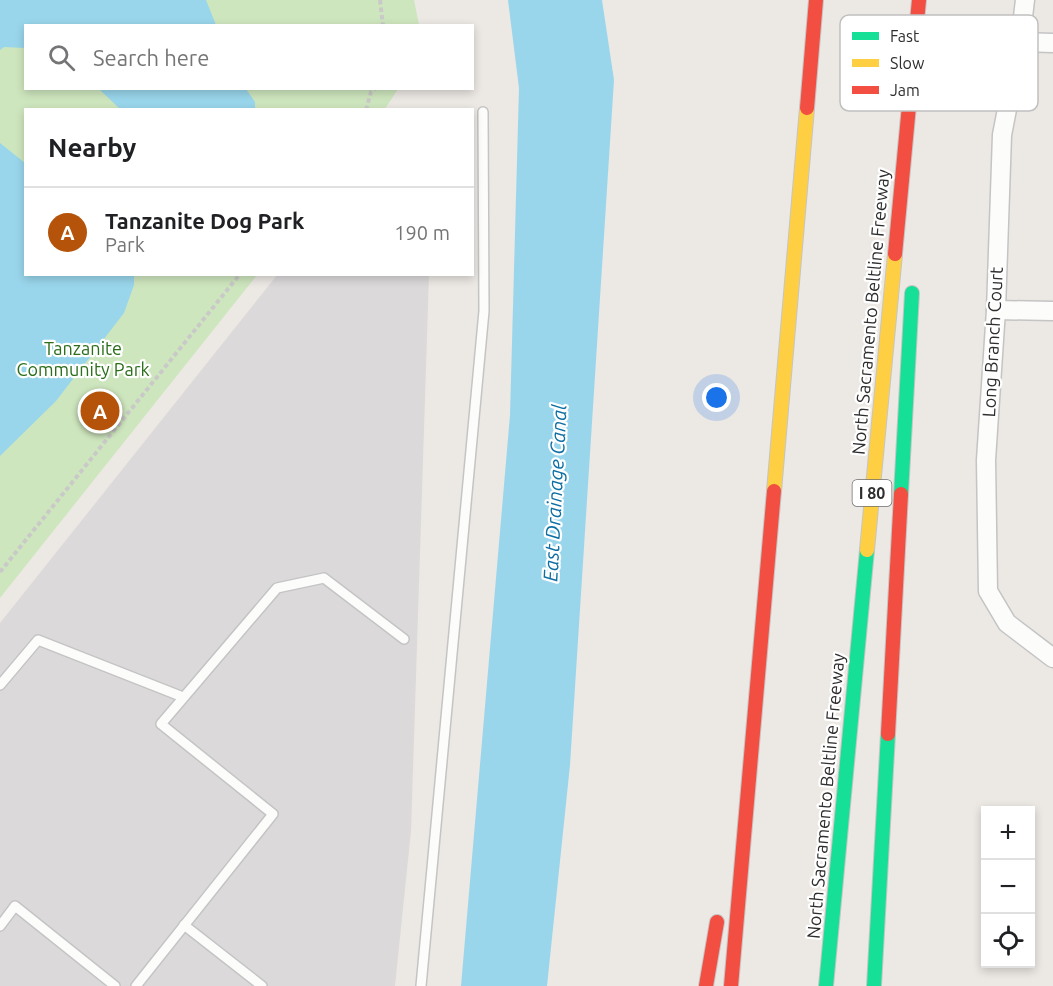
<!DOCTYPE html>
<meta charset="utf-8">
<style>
:root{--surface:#fff;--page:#f6f6f6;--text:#202124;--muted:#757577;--line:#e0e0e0;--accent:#b45309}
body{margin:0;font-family:Ubuntu,sans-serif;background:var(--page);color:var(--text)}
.controls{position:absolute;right:18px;bottom:18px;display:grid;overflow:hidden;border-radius:0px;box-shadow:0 3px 9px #0003}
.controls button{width:54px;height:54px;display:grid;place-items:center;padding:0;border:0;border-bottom:2px solid var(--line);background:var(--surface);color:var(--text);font:30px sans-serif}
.you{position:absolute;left:717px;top:398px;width:21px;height:21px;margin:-15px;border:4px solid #fff;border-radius:50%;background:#1a73e8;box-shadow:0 0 0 9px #1a73e833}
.badge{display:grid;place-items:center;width:39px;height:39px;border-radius:50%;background:var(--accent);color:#fff;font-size:20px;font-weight:700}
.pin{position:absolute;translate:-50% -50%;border:3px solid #fff;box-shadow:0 2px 6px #0006}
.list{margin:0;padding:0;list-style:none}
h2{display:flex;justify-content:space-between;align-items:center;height:78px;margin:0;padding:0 24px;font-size:26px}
h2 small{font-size:20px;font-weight:400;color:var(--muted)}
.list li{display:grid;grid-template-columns:39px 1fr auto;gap:18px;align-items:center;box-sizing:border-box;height:90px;padding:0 24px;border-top:2px solid var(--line)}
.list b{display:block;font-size:22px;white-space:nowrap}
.list p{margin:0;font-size:20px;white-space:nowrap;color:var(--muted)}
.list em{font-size:20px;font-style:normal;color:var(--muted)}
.icon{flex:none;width:33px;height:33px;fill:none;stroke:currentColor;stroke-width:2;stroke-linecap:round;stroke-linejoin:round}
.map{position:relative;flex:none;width:1053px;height:986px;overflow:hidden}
.search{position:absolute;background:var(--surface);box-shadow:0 3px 9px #0003;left:24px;top:24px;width:450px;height:66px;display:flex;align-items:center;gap:15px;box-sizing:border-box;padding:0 21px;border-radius:0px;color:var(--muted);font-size:22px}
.panel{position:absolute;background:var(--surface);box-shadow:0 3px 9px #0003;left:24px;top:108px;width:450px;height:168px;border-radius:0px}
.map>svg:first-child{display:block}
.industrial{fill:#dcd9db}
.green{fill:#cee6be}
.water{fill:#99d6ec}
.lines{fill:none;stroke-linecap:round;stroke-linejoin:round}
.lane-casing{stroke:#c5c4c5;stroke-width:12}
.street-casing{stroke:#c5c4c5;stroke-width:21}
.fast-casing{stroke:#c6c5c4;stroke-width:16}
.slow-casing{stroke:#c6c5c4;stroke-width:16}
.jam-casing{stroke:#c6c5c4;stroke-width:16}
.path{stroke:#c9c9c8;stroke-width:4;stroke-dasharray:4.5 3;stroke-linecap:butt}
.lane{stroke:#fcfcfb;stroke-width:9}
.street{stroke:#fcfcfb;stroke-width:18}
.fast{stroke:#16e098;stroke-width:14}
.slow{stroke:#ffcf43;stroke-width:14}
.jam{stroke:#f24e42;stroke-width:14}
.labels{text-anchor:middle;stroke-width:4.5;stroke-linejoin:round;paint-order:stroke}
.shield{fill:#fff;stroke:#6d6d6d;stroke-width:1.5}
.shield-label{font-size:16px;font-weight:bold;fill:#2e2e2e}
.street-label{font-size:18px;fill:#2e2e2e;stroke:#fff}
.park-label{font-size:18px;fill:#2c6e1b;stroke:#fff}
.water-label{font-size:20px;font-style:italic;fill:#0d6fa3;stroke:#fff}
.key{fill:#fff;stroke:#c0c0c0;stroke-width:1.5}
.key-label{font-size:16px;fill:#2e2e2e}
</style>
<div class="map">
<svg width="1053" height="986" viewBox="0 0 1053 986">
<rect width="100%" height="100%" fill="#ece8e4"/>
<path class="industrial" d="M277,275h152l-18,556 -16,155h-395v-363z"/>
<path class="green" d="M0,0h414l5,25 -393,1v62l372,1 -13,20 -359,1v164l231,1 -257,323z"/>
<g class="water">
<path d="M0,0h206l10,25 -190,1 -1,22 -21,-1 -4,3z"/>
<path d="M508,0h94l12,80 -44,685 -23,221h-86l49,-571 9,-327z"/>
<path d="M99,89h147l9,13v7h-135z"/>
<path d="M0,143l25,20 1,111 108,1v10l-10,28 -68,88 -56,55z"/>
</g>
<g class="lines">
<g class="lane-casing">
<g id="lane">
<path d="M0,685l38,-45 145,57"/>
<path d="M184,925l78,61"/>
<path d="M0,926l15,-20 100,80"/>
<path d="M136,986l137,-172 -112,-90 116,-136 47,-10 80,61"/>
<path d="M421,986l63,-675 -1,-199"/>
</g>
</g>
<g class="street-casing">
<g id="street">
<path d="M1025,0l-5,42 -18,93 -6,175 -10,150 2,131 19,32 46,35"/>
<path d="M1020,42l33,1"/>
<path d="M996,310l57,1"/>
</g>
</g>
<g class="fast-casing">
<g id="fast">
<path d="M901,494l11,-201"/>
<path d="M826,986l41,-436"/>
<path d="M874,986l14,-252"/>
</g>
</g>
<g class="slow-casing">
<g id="slow">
<path d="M774,491l33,-383"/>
<path d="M867,550l28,-296"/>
</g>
</g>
<g class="jam-casing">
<g id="jam">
<path d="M807,108l9,-108"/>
<path d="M895,254l24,-254"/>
<path d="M888,734l13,-240"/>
<path d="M706,986l11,-64"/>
<path d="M731,986l43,-495"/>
</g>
</g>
<g class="path">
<path d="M380,0l3,26"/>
<path d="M366,110l5,-18 5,-4"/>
<path d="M0,572l240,-298"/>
</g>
<use href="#lane" class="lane"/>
<use href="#street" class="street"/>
<use href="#fast" class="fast"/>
<use href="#slow" class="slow"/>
<use href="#jam" class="jam"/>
</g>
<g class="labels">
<rect class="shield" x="852.5" y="480" width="39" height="26" rx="4.5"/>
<g class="shield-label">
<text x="872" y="499">I 80</text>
</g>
<g class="street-label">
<text transform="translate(871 312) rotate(-85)" y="6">North Sacramento Beltline Freeway</text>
<text transform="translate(993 342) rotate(-87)" y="6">Long Branch Court</text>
<text transform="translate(826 796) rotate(-85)" y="6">North Sacramento Beltline Freeway</text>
</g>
<g class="park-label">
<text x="83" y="355">Tanzanite<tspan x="83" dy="21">Community Park</tspan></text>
</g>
<g class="water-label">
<text transform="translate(555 493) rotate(-87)" y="7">East Drainage Canal</text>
</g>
</g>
<rect x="840" y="15" width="198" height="96" rx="9" class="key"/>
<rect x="852" y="32" width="27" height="8" fill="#16e098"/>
<rect x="852" y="59" width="27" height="8" fill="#ffcf43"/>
<rect x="852" y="86" width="27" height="8" fill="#f24e42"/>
<g class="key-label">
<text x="890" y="42">Fast</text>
<text x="890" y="69">Slow</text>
<text x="890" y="96">Jam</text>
</g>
</svg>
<div class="controls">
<button>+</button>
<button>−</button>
<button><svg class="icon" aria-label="locate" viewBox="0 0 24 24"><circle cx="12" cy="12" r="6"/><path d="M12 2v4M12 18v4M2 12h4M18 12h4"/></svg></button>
</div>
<div class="you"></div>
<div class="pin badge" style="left:100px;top:411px">A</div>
<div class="search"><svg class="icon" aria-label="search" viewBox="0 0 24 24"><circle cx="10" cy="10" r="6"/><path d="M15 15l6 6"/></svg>Search here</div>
<section class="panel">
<h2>Nearby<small></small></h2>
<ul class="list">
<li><span class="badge">A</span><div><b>Tanzanite Dog Park</b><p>Park</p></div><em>190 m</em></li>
</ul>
</section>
</div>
